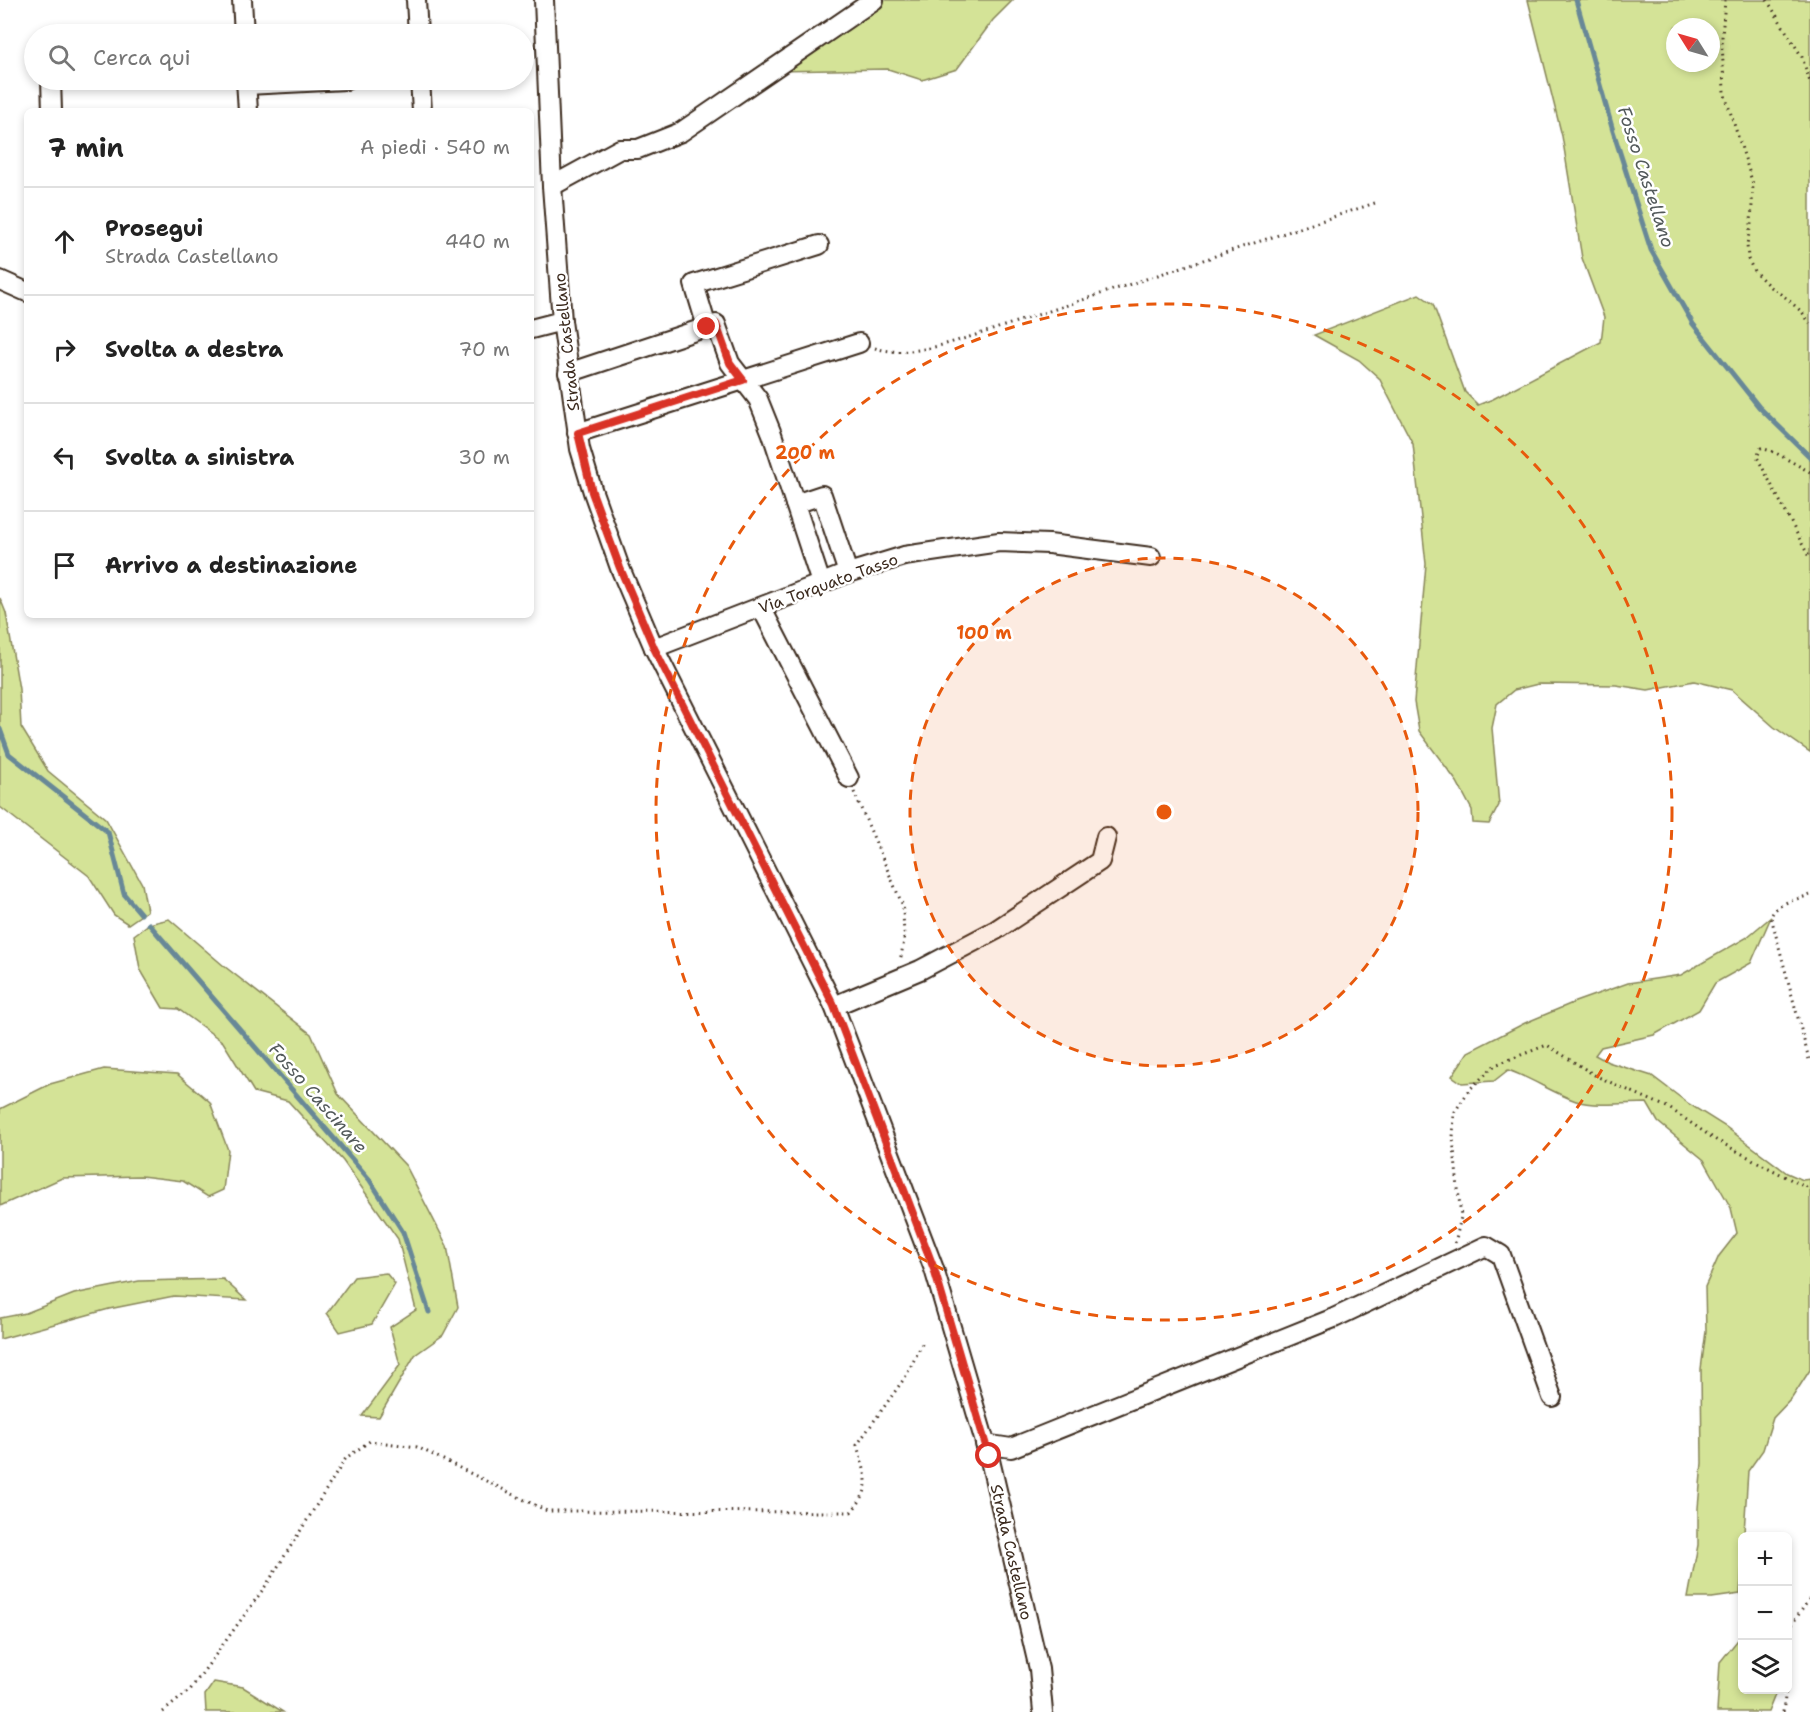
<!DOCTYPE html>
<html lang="it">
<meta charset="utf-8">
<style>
:root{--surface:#fff;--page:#f6f6f6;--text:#222;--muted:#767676;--line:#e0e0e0}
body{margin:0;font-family:"Shantell Sans",sans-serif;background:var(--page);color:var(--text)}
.controls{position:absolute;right:18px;bottom:18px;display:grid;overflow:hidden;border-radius:9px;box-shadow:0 3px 9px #0003}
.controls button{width:54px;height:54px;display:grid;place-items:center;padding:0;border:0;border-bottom:2px solid var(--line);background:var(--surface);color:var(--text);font:30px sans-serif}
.compass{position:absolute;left:1666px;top:18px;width:54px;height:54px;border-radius:50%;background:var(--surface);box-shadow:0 3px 9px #0003;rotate:307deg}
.stop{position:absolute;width:18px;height:18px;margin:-14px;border:4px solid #d93025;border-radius:50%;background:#fff}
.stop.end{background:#d93025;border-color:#fff;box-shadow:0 2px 6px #0008}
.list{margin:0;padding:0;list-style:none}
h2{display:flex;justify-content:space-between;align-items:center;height:78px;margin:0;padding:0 24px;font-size:26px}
h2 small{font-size:20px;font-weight:400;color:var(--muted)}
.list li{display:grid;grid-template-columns:39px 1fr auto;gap:18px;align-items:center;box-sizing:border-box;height:108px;padding:0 24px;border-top:2px solid var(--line)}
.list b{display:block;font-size:22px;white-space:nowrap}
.list p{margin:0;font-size:20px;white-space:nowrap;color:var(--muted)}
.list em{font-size:20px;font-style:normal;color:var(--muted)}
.icon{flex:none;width:33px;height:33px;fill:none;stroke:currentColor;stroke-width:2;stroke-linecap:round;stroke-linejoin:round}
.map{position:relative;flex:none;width:1810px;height:1712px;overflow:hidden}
.search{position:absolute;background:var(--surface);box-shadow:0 3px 9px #0003;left:24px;top:24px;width:510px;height:66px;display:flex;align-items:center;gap:15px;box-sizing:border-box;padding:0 21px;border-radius:33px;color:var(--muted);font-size:22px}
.panel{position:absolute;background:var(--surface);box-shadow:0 3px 9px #0003;left:24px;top:108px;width:510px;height:510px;border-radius:9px}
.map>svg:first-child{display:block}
.green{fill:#d4e397;stroke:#88865a;stroke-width:1.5;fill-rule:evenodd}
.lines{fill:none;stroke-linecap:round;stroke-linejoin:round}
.stream{stroke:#688897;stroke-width:5}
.minor-casing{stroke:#3b2a1e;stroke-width:22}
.path{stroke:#3b2a1e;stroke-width:3;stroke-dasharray:1.5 4.5;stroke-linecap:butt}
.minor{stroke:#fff;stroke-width:18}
.route{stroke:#d93025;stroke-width:8}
.ring{fill:none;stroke:#e8590c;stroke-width:3;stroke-dasharray:10 8}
.labels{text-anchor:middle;stroke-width:5;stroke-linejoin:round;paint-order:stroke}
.street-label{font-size:16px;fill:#3b2a1e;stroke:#fff}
.water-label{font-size:18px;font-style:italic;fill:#52595a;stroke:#fff}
.centre{fill:#e8590c;stroke:#fff;stroke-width:3}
.ring-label{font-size:18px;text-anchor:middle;font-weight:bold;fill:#e8590c;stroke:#fff;stroke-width:5;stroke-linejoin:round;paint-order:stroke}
</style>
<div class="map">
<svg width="1810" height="1712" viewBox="0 0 1810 1712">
<rect width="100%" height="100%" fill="#fff"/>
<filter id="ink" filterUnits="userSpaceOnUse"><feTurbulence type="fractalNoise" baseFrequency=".0167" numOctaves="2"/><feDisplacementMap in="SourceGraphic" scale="12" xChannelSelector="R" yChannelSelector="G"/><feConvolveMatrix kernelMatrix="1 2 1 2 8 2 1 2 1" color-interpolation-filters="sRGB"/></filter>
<g filter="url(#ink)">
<g class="green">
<path d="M884,0h129l-20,20 -36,49 -35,11 -34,-11 -110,2z"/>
<path d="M1528,0h282v752l-36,-25 -42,-37 -38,-9 -46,9 -32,-5 -78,-1 -24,6 -17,14 -5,24 7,77 -10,19 -16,-1 -1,-13 -15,-28 -38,-51 -5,-29 12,-138 -13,-120 -34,-66 -20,-18 -45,-25 105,-41 14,10 32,88 13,13 15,-6 108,-57 3,-25 -22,-59 -20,-122zM1675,27h36v36h-36z"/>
<path d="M0,598l6,15 13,76 2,38 27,44 58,48 36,65 5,27 -19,13 -14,-9 -25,-39 -89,-69z"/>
<path d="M1771,917l-20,46 -36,20 -16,27 -45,25 -53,12 -6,8 13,7 44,14 37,28 37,23 61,46 16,7 7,-1v191l-18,28 -19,20 -10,32 -15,21 -8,123 -28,4h-24l10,-53v-37l4,-45 -1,-94 5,-38 -1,-44 14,-31 18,-23 -6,-25 -27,-48 -46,-38 -11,-19c-19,0 -53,4 -71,-2 -23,-8 -45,-23 -68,-31l-14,11 -32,2 -10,-7 16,-24 57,-29 50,-21 53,-19 53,-8 65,-37z"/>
<path d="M169,919l55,47 87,68 27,60 68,72 41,80 11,61 -15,28 -28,20 -36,62 -17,-1 38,-51 -10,-38 26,-17 -18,-71 -55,-78 -55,-60 -34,-9 -31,-50 -45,-33 -15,-1 -23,-39 -6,-34 15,-11z"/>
<path d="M104,1069l73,5 33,28 18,48 -5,40 -15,7 -25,-16 -42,-5 -79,2 -62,28v-97l50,-25z"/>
<path d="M386,1273l9,11 -23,40 -32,8 -13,-19 27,-36z"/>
<path d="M223,1279l23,21 -72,-4 -65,13 -109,30v-21l26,-5 48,-19 65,-13z"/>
<path d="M1741,1636h1v54h35l-9,22h-51l3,-50z"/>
<path d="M214,1682l29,5 40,25h-77l-1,-17z"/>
</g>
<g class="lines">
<g class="stream">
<path d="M1576,0l37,131 38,119 42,74 66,83 51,50"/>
<path d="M0,729l9,25 99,78 16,62 17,20"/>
<path d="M149,924l220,255 34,53 26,80"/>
</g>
<g class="minor-casing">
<g id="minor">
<path d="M242,0l2,34"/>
<path d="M416,0l2,34"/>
<path d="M544,0l8,186 10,135 18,128 13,43 27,76 34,80 180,358 100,263 55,187 50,213 4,43"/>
<path d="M51,80l1,31"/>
<path d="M246,80l2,31"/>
<path d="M420,80l2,31"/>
<path d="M246,85l100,-5"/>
<path d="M552,186l68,-37h18l43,-17 193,-132"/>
<path d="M0,280l27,12"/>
<path d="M707,327l-13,-43 125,-39"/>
<path d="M531,329l31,-8"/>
<path d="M568,373l148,-49 14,39 28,36 14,35 49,149"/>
<path d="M577,433l282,-90"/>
<path d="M795,504l27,-9 26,78"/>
<path d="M761,607l88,171"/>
<path d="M654,648l194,-75 56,-17 95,-14 50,2 102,13"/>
<path d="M834,1006l86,-36 76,-40 104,-69 6,-24"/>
<path d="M985,1444l26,4 323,-130 152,-72 15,9 51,142"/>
</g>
</g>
<g class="path">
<path d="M1725,0l-3,37 2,55 29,92 -2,40 -4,20 1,15 6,12 16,16 15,10 17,15 8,11"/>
<path d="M1767,0l35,57 8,25"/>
<path d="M875,348c36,11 79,-7 114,-17l386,-128"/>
<path d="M1810,472l-36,-20 -13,-4 -4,9 53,102"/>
<path d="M854,792l49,114 1,35 -4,20"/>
<path d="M1810,895c-14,5 -34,7 -39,22l39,146"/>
<path d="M1455,1243l6,-26 -8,-78 1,-26 16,-24 25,-24 52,-20 49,31 73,32 47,32 89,47 5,-2"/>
<path d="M1788,1630l22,-32"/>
<path d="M1788,1661l2,5 -2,16"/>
<path d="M163,1712l27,-22 77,-106 79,-126 24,-17 47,6 130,64 304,1c24,-26 14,-36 6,-67l49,-69 17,-34"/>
<path d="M1783,1712l3,-22"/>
</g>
<use href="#minor" class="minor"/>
</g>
</g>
<g class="lines" filter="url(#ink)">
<path class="route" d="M707,327l9,-3 14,39 13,17 -165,53 14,59 28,76 34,80 180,358 100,263 55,187"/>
</g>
<circle cx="1164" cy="812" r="254" fill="#e8590c" fill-opacity=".12"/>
<g class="ring">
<circle cx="1164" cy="812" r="254"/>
<circle cx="1164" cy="812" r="508"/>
</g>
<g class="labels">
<g class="street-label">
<text transform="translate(566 342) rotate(-96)" y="6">Strada Castellano</text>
<text transform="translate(828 583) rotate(-20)" y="6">Via Torquato Tasso</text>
<text transform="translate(1012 1552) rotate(77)" y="6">Strada Castellano</text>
</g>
<g class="water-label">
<text transform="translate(1646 177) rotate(72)" y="6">Fosso Castellano</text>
<text transform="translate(318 1098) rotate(49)" y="6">Fosso Cascinare</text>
</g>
</g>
<circle cx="1164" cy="812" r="9" class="centre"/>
<g class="ring-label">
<text x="805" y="459">200 m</text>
<text x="984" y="639">100 m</text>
</g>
</svg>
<div class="controls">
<button>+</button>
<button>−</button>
<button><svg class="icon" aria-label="layers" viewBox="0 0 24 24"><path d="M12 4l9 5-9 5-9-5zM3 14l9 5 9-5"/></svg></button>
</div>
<svg class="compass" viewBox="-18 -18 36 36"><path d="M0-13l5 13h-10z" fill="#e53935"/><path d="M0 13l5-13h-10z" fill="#767676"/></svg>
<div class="stop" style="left:989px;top:1456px"></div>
<div class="stop end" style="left:707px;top:327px"></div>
<div class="search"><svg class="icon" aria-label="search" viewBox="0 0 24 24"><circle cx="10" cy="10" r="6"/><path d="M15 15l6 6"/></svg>Cerca qui</div>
<section class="panel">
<h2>7 min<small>A piedi · 540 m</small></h2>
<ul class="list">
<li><svg class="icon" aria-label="ahead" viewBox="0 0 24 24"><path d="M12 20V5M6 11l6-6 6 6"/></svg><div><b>Prosegui</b><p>Strada Castellano</p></div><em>440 m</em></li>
<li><svg class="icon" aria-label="right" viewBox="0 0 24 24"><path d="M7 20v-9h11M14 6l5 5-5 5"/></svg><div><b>Svolta a destra</b></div><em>70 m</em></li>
<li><svg class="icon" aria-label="left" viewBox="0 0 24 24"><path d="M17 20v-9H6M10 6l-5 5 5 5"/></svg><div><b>Svolta a sinistra</b></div><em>30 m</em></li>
<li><svg class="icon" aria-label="arrive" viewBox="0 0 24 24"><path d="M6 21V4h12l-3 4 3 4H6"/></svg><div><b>Arrivo a destinazione</b></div></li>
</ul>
</section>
</div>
